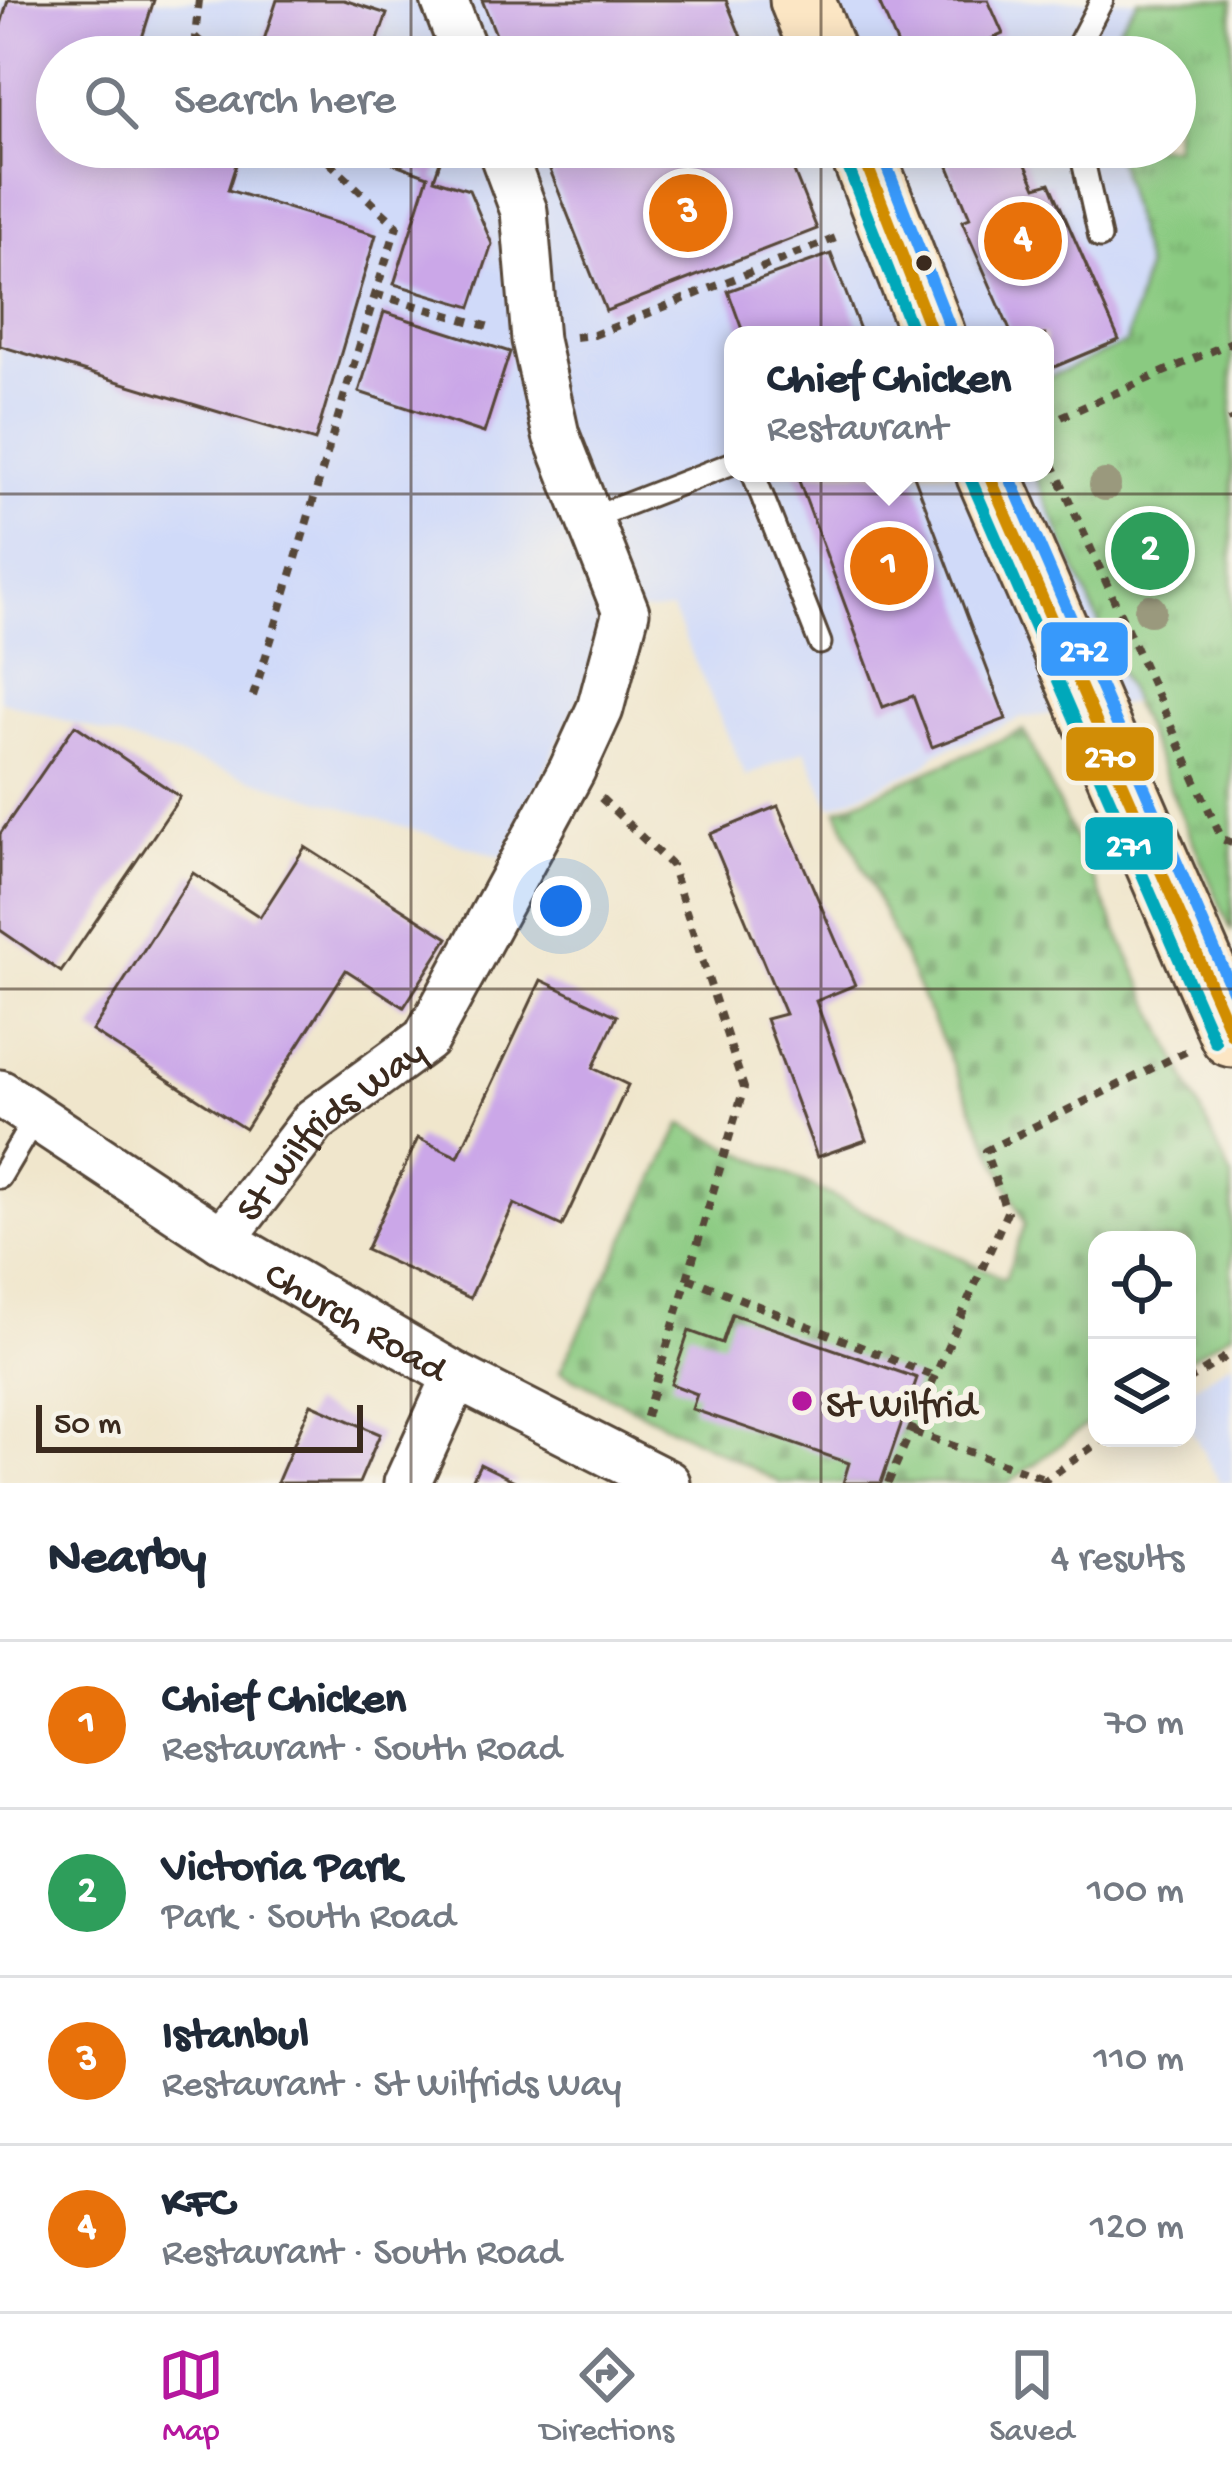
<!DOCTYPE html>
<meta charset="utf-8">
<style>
:root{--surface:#fff;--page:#f6f6f7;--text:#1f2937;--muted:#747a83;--line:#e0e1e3;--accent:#b5179e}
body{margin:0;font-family:"Gochi Hand",sans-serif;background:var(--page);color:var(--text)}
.controls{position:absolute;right:36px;bottom:36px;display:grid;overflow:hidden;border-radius:24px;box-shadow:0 6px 30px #0003}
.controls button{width:108px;height:108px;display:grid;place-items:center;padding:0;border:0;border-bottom:3px solid var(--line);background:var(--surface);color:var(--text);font:60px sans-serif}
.scale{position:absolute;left:36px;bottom:30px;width:327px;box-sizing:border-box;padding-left:12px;border:6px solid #3b2a1e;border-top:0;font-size:33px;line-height:42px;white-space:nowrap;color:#3b2a1e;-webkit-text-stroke:9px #f7f3e8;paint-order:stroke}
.you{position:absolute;left:561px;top:906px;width:42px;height:42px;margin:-30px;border:9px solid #fff;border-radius:50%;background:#1a73e8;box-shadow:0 0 0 18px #1a73e833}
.badge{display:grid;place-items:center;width:78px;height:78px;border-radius:50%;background:var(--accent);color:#fff;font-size:39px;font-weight:700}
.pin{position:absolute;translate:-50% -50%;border:6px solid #fff;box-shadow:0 3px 12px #0006}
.popup{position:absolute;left:724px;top:326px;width:330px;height:156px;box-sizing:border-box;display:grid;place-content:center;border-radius:24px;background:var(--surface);filter:drop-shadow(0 3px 9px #0005);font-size:39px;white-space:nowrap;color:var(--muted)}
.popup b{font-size:45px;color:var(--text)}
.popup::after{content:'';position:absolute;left:50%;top:100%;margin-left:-24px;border:24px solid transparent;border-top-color:var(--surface)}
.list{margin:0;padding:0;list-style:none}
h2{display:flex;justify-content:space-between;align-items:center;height:156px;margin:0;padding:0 48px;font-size:51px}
h2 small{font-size:39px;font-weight:400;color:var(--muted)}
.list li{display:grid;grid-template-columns:78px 1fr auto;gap:36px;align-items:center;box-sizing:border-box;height:168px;padding:0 48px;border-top:3px solid var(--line)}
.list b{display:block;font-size:45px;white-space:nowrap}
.list p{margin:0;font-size:39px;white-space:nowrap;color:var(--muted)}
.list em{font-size:39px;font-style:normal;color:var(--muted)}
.icon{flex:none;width:66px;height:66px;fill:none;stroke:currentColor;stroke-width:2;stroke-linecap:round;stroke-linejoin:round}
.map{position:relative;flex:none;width:1232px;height:1483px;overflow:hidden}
.search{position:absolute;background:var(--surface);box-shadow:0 6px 30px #0003;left:36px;right:36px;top:36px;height:132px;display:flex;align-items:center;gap:30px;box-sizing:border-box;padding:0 42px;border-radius:66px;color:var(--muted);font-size:45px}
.sheet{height:828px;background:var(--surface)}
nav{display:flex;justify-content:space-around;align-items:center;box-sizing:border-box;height:168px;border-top:3px solid var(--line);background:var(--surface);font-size:33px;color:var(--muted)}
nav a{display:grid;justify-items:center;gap:6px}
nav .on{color:var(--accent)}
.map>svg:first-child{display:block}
.built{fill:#d0daf9}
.grass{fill:url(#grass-tufts);stroke:#627a50;stroke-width:3}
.cemetery{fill:url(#cemetery-stones);stroke:#627a50;stroke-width:3}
.building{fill:#cba7e8}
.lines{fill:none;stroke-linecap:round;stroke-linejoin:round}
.service-casing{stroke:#564638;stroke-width:27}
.minor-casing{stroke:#564638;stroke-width:51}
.secondary-casing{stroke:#564638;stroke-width:69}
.path{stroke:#564638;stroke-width:8;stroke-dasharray:9 9;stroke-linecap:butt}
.service{stroke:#fff;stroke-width:21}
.minor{stroke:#fff;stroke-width:45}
.secondary{stroke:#fce6c4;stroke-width:63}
.bus-1-casing{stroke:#f7f3e8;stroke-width:21}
.bus-2-casing{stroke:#f7f3e8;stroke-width:21}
.bus-3-casing{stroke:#f7f3e8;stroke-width:21}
.bus-1{stroke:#d18d06;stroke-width:12}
.bus-2{stroke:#03a8ba;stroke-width:12}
.bus-3{stroke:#3799fb;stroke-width:12}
.tree{fill:#9a997d}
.grid{fill:none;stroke:#3b2a1e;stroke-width:3;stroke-opacity:0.55}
.bus-dot{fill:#3b2a1e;stroke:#f7f3e8;stroke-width:4.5}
.poi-dot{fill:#b5179e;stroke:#f7f3e8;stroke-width:4.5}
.labels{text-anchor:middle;stroke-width:12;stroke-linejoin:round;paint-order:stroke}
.street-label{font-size:39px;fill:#3b2a1e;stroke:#f7f3e8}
.poi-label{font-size:39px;fill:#3b2a1e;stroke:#f7f3e8;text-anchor:start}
.line-badge{stroke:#f7f3e8;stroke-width:4.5}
.badge-label{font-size:33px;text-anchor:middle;font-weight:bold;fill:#fff}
</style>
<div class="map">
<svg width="1232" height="1483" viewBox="0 0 1232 1483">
<defs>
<pattern id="grass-tufts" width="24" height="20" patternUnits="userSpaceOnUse" patternTransform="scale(3)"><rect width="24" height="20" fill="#8aca81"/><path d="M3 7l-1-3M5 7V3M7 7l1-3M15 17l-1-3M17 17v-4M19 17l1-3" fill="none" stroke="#72a469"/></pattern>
<pattern id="cemetery-stones" width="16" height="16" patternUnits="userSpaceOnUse" patternTransform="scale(3)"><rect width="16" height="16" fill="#8aca81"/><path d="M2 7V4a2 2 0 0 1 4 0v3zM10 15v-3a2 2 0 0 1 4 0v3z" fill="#72a469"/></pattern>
</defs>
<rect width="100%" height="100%" fill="#f7f3e8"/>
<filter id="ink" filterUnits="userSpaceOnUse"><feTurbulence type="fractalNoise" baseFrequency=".00833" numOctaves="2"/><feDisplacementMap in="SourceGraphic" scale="24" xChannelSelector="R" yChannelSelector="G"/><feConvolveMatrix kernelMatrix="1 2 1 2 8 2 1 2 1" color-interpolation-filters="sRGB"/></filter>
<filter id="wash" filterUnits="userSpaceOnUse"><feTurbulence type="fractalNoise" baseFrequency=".004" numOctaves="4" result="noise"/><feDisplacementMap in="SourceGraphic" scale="48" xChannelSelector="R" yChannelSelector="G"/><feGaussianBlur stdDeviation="2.7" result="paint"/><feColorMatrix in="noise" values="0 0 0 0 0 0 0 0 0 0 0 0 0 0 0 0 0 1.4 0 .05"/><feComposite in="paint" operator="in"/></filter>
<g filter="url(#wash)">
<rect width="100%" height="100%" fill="#f0e6cc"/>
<g class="built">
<path d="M0,0h1138l-40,57h-1041v90h1057l32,121 -20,75 -81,36v-44h-312v138h301l99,230 -111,15 -85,35 -13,13 -93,41 -26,-57 -59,26 -74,-166 -46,2 -36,61 -85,185 -505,-158z"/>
<path d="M1232,1361v122h-12l-33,-61v-30z"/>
</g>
<path class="grass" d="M1138,0h94v932l-198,-459h11v-94l81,-36 20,-75 -32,-121h61v-90h-77z"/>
<path class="cemetery" d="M1024,730l208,448v154l-45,28v-120h-90v177l-88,66h-228l-221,-112 122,-247 323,155 20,-55 -188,-414z"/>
<g id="blocks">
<g class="building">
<path d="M8,0h146l-18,57h-79v90h167l16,5 -12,38 148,45 -61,206 -315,-95v-318z"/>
<path d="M277,0h67l43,14 -15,43h-76l-34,-11z"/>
<path d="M482,0h244l23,57h-244z"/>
<path d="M878,0h110l15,34 -21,9 5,14h-84z"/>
<path d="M349,147h96l-11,32 35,11 23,54 -21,63 -77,-23 34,-108z"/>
<path d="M541,147h243l33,82 -211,82z"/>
<path d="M941,147h77l18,40 14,-4 69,157 -74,31v-36h-33l-50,-114 8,-3z"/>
<path d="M831,254l31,81h-118l-16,-44z"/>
<path d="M384,312l126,40 -26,81 -125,-41z"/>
<path d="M796,473h117l93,246 -74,28 -19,-51 -30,11z"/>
<path d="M75,725l105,72 -119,175 -61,-42v-96z"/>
<path d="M778,806l77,179 -39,16 50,139 -49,17 -51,-138 19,-5 -75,-180z"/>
<path d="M305,847l143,91 -44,69 -58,-37 -101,159 -153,-98 101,-158 67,44z"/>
<path d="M541,980l76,36 -24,52 35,17 -66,141 -48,-22 -44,94 -104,-48 52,-112 40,19z"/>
<path d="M732,1314l185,64 -36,105h-38l6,-20 -157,-54 5,-15 -26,-10 18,-53 33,12z"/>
<path d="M311,1404l69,30 -21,49h-82z"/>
<path d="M480,1464l39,19h-48z"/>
</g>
</g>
</g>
<g filter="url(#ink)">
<use href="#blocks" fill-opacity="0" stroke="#564638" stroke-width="3"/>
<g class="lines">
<g class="service-casing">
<g id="service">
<path d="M1072,57l30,-57"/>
<path d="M1080,147l20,90"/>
<path d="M753,473l67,170"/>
<path d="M589,519l144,-56"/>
<path d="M0,1177l35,-59"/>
</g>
</g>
<g class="minor-casing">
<g id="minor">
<path d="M444,0l22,57"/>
<path id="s1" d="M0,1093l222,147 234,136 211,107"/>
<path id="s2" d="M222,1240l92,-119 112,-82 146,-269 28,-61 26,-97 -70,-177 -21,-95 -11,-129 -24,-64"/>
<path d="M407,1483l49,-107"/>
</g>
</g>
<g class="secondary-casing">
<g id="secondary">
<path d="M802,0l23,57"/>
<path d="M860,147l73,188"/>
<path d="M988,473l244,562"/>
</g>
</g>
<g class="path">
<path d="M199,0l-4,37 22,20"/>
<path d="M375,294l115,33"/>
<path d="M575,337l19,-2 247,-99"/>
<path d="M1230,417l2,5"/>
<path d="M1045,424l187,-82"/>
<path d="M1045,447l177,392 10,4"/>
<path d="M253,696c51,-156 93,-314 144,-470l-84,-79"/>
<path d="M601,798l70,67 73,223 -100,335"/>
<path d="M688,1278l248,99"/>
<path d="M1187,1381l45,-28"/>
<path d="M914,1432l132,47"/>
<path d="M888,1483l119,-271 -22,-61 202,-100"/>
<path d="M1041,1483l64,-45"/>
</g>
<use href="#service" class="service"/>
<use href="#minor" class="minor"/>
<use href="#secondary" class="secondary"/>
<g class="bus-1-casing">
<g id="bus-1">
<path d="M860,147l73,188"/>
<path d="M988,473l244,562"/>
</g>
</g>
<g class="bus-2-casing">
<g id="bus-2">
<path d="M843,154l71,181"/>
<path d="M971,480l244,562"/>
</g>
</g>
<g class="bus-3-casing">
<g id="bus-3">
<path d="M879,147l71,181"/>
<path d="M1008,473l224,517"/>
</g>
</g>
<use href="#bus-1" class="bus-1"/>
<use href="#bus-2" class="bus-2"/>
<use href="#bus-3" class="bus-3"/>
</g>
<g class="tree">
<circle cx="1105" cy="485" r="16"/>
<circle cx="1150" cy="610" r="16"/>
</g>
</g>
<path class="grid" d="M411,0v57M821,0v57M411,147v1336M821,147v1336M0,494h1232M0,989h1232"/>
<circle class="bus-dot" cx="924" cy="263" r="10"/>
<circle class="poi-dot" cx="802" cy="1401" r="12"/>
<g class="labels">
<g class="street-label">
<text dy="14" stroke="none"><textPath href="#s2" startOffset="156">St Wilfrids Way</textPath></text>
<text dy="14" stroke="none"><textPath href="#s1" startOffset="423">Church Road</textPath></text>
</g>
<g class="poi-label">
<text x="826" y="1415">St Wilfrid</text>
</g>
</g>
<g class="line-badge">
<rect x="1039" y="620" width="91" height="58" rx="12" fill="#3799fb"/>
<rect x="1064" y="725" width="92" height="58" rx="12" fill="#d18d06"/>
<rect x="1083" y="815" width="92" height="57" rx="12" fill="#03a8ba"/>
</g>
<g class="badge-label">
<text x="1084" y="660">272</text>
<text x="1110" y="766">270</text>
<text x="1129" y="855">271</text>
</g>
</svg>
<div class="controls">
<button><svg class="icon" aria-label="locate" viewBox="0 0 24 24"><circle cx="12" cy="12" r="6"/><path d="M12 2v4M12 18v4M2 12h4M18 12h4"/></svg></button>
<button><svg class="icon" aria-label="layers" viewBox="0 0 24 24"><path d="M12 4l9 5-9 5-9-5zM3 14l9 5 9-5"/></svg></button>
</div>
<div class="scale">50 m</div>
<div class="you"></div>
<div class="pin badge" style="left:889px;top:566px;background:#e8710a">1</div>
<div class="popup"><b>Chief Chicken</b>Restaurant</div>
<div class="pin badge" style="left:1150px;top:551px;background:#2e9e5b">2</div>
<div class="pin badge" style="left:688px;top:213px;background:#e8710a">3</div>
<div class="pin badge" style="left:1023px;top:241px;background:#e8710a">4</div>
<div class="search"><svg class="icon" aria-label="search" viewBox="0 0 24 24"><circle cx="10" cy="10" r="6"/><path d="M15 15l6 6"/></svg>Search here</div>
</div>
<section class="sheet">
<h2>Nearby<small>4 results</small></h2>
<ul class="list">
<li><span class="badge" style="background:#e8710a">1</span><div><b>Chief Chicken</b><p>Restaurant · South Road</p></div><em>70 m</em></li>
<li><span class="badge" style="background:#2e9e5b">2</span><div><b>Victoria Park</b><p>Park · South Road</p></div><em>100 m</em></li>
<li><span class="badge" style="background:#e8710a">3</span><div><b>Istanbul</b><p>Restaurant · St Wilfrids Way</p></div><em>110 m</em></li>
<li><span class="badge" style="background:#e8710a">4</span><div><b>KFC</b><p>Restaurant · South Road</p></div><em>120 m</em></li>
</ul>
</section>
<nav>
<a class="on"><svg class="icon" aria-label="map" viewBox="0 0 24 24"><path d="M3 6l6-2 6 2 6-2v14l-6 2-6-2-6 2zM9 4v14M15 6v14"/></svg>Map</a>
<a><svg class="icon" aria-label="directions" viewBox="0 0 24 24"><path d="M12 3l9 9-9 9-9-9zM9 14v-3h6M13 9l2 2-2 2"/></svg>Directions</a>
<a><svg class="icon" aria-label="saved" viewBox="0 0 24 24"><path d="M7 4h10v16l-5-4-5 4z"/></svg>Saved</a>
</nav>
